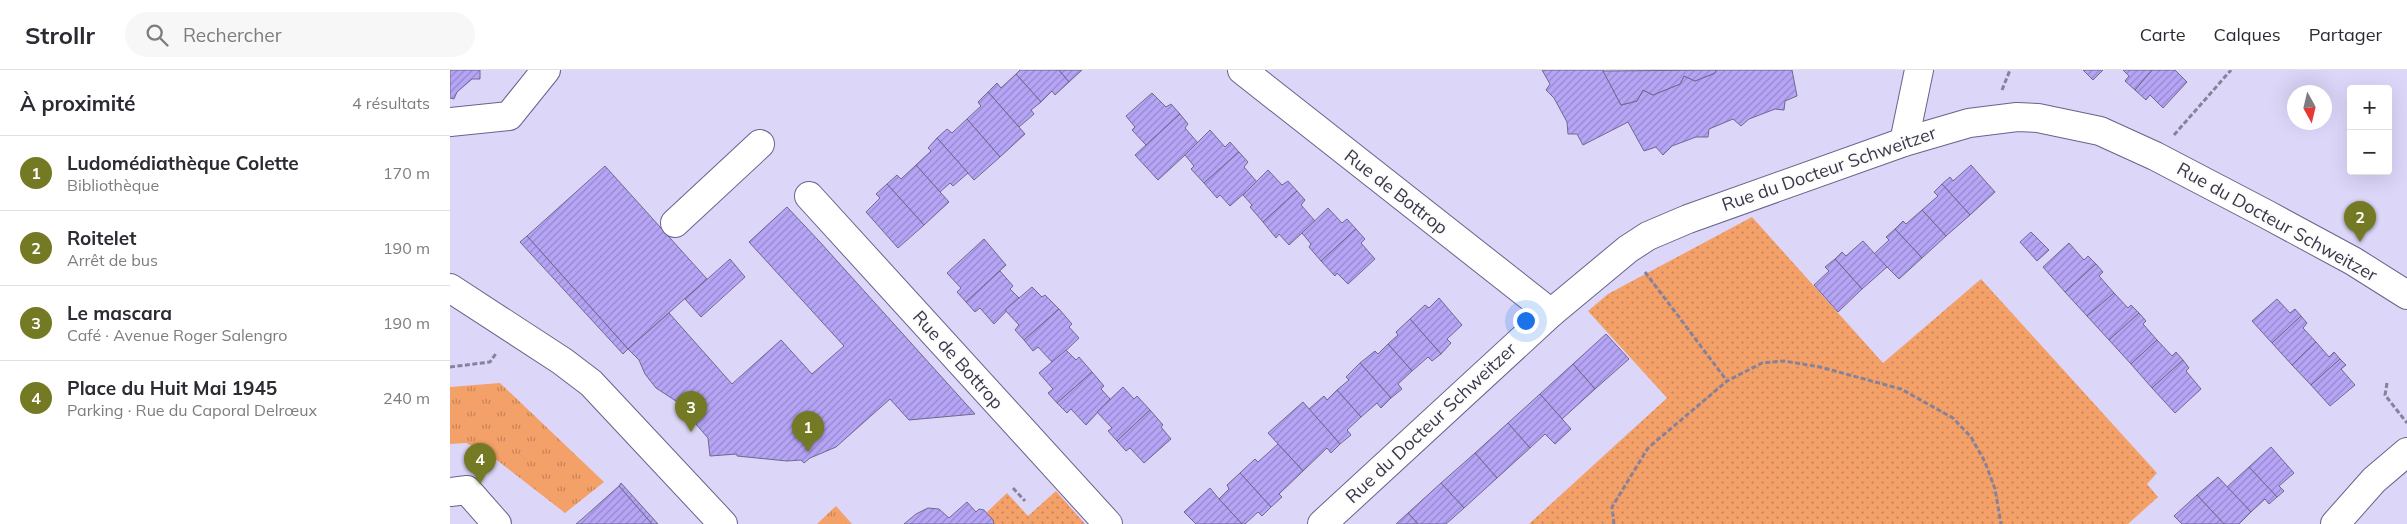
<!DOCTYPE html>
<html lang="fr">
<meta charset="utf-8">
<style>
:root{--surface:#fff;--page:#f7f7f7;--text:#2b2b33;--muted:#7c7c81;--line:#e1e1e2;--accent:#747a23}
body{margin:0;font-family:Mulish,sans-serif;background:var(--page);color:var(--text)}
.controls{position:absolute;right:15px;top:15px;display:grid;overflow:hidden;border-radius:5px;box-shadow:0 5px 20px #0002}
.controls button{width:45px;height:45px;display:grid;place-items:center;padding:0;border:0;border-bottom:1px solid var(--line);background:var(--surface);color:var(--text);font:25px sans-serif}
.compass{position:absolute;left:1837px;top:15px;width:45px;height:45px;border-radius:50%;background:var(--surface);box-shadow:0 5px 20px #0002;rotate:172deg}
.you{position:absolute;left:1075px;top:250px;width:18px;height:18px;margin:-12px;border:4px solid #fff;border-radius:50%;background:#1a73e8;box-shadow:0 0 0 8px #1a73e833}
.badge{display:grid;place-items:center;width:32px;height:32px;border-radius:50%;background:var(--accent);color:#fff;font-size:16px;font-weight:700}
.pin{position:absolute;translate:-50% -41px;filter:drop-shadow(0 1px 2px #0008)}
.pin::after{content:'';position:absolute;top:26px;width:18px;height:15px;background:inherit;clip-path:polygon(0 0,100% 0,50% 100%)}
.list{margin:0;padding:0;list-style:none}
h2{display:flex;justify-content:space-between;align-items:center;height:65px;margin:0;padding:0 20px;font-size:21px}
h2 small{font-size:16px;font-weight:400;color:var(--muted)}
.list li{display:grid;grid-template-columns:32px 1fr auto;gap:15px;align-items:center;box-sizing:border-box;height:75px;padding:0 20px;border-top:1px solid var(--line)}
.list b{display:block;font-size:19px;white-space:nowrap}
.list p{margin:0;font-size:16px;white-space:nowrap;color:var(--muted)}
.list em{font-size:16px;font-style:normal;color:var(--muted)}
.icon{flex:none;width:28px;height:28px;fill:none;stroke:currentColor;stroke-width:2;stroke-linecap:round;stroke-linejoin:round}
.map{position:relative;flex:none;width:1957px;height:454px;overflow:hidden}
header{display:flex;align-items:center;gap:30px;box-sizing:border-box;height:70px;padding:0 25px;background:var(--surface);border-bottom:1px solid var(--line)}
header strong{font-size:24px}
nav{display:flex;gap:28px;margin-inline-start:auto;font-size:18px}
.search{width:350px;height:45px;background:var(--page);display:flex;align-items:center;gap:12px;box-sizing:border-box;padding:0 18px;border-radius:28px;color:var(--muted);font-size:19px}
main{display:flex}
aside{flex:1;background:var(--surface)}
.map>svg:first-child{display:block}
.grass{fill:url(#grass-tufts)}
.park{fill:url(#park-dots)}
.building{fill:url(#building-hatch);stroke:#70688f}
.lines{fill:none;stroke-linecap:round;stroke-linejoin:round}
.minor-casing{stroke:#6a6289;stroke-width:30}
.path{stroke:#86829b;stroke-width:3;stroke-dasharray:5 2.5;stroke-linecap:butt}
.minor{stroke:#fff;stroke-width:28}
.labels{text-anchor:middle;stroke-width:4;stroke-linejoin:round;paint-order:stroke}
.street-label{font-size:18px;fill:#3a3748;stroke:#fcfcfc}
</style>
<header>
<strong>Strollr</strong>
<div class="search"><svg class="icon" aria-label="search" viewBox="0 0 24 24"><circle cx="10" cy="10" r="6"/><path d="M15 15l6 6"/></svg>Rechercher</div>
<nav><a>Carte</a><a>Calques</a><a>Partager</a></nav>
</header>
<main>
<aside>
<h2>À proximité<small>4 résultats</small></h2>
<ul class="list">
<li><span class="badge">1</span><div><b>Ludomédiathèque Colette</b><p>Bibliothèque</p></div><em>170 m</em></li>
<li><span class="badge">2</span><div><b>Roitelet</b><p>Arrêt de bus</p></div><em>190 m</em></li>
<li><span class="badge">3</span><div><b>Le mascara</b><p>Café · Avenue Roger Salengro</p></div><em>190 m</em></li>
<li><span class="badge">4</span><div><b>Place du Huit Mai 1945</b><p>Parking · Rue du Caporal Delrœux</p></div><em>240 m</em></li>
</ul>
</aside>
<div class="map">
<svg width="1957" height="454" viewBox="0 0 1957 454">
<defs>
<pattern id="grass-tufts" width="24" height="20" patternUnits="userSpaceOnUse" patternTransform="scale(1.25)"><rect width="24" height="20" fill="#f4a069"/><path d="M3 7l-1-3M5 7V3M7 7l1-3M15 17l-1-3M17 17v-4M19 17l1-3" fill="none" stroke="#c78358"/></pattern>
<pattern id="park-dots" width="8" height="8" patternUnits="userSpaceOnUse" patternTransform="scale(1.25)"><rect width="8" height="8" fill="#f4a069"/><path d="M2 2h.1M6 6h.1" fill="none" stroke="#c78358" stroke-width="1.8" stroke-linecap="round"/></pattern>
<pattern id="building-hatch" width="6" height="6" patternUnits="userSpaceOnUse" patternTransform="scale(1.25)"><rect width="6" height="6" fill="#b6a5f6"/><path d="M-1 1l2-2M0 6l6-6M5 7l2-2" fill="none" stroke="#9587c9"/></pattern>
</defs>
<rect width="100%" height="100%" fill="#dcd6f9"/>
<g class="grass">
<path d="M50,313l104,99 -39,31 -76,-59 -23,-11 -16,1v-57z"/>
<path d="M386,436l16,18h-35z"/>
</g>
<g class="park">
<path d="M1302,147l131,146 98,-84 176,194 -10,11 11,13 -30,27h-599l138,-126 -79,-87 20,-17z"/>
<path d="M606,421l29,33h-91l-7,-12 20,-19 21,23z"/>
</g>
<g class="building">
<path d="M0,0h30v9h-8l-15,13 -3,7 -4,-1z"/>
<path d="M570,0h39l10,12 -14,13 -3,-4 -11,11 -25,-28z"/>
<path d="M609,0h23l-13,12z"/>
<path d="M1092,0h61l18,35 16,-4 6,-11 10,5 27,-11 4,-8 11,5 20,-8 1,-3h76l5,26 -12,5 -1,9 -9,-1 -26,10 -8,7 -8,-7 -24,10 -1,8h-12l-24,9 -9,9 -7,-8 -12,4 -16,-29 -45,23 -6,-11h-9l-1,-12 -13,-24 -8,-8 4,-6z"/>
<path d="M1266,0l-1,3 -20,8 -11,-5 -4,8 -27,11 -10,-5 -6,11 -16,4 -18,-34z"/>
<path d="M1633,0h20l-10,10z"/>
<path d="M1673,0h29l-17,20 -10,-9 4,-5z"/>
<path d="M1702,0h23l12,12 -24,26 -13,-13 -4,5 -11,-10z"/>
<path d="M566,4l25,28 -10,8 3,4 -15,13 -31,-35 9,-9 4,5z"/>
<path d="M538,22l37,42 -25,23 -33,-38 14,-13 -3,-4z"/>
<path d="M702,23l14,14 5,-3 9,10 -34,31 -14,-15 3,-3 -9,-11z"/>
<path d="M730,44l8,10 -3,4 13,15 -40,37 -23,-25z"/>
<path d="M517,49l33,38 -26,23 -37,-42 10,-9 5,4z"/>
<path d="M760,60l15,17 5,-5 9,10 -35,31 -13,-14 3,-3 -9,-11z"/>
<path d="M487,68l31,35 -15,13 -3,-3 -10,9 -24,-27 15,-14 -3,-3z"/>
<path d="M789,82l9,10 -4,5 13,15 -27,24 -10,-11 -3,3 -13,-15z"/>
<path d="M466,95l33,37 -25,23 -37,-41 10,-9 4,4z"/>
<path d="M1521,95l24,27 -25,23 -28,-31 8,-7 3,4z"/>
<path d="M155,96l102,113 -79,70 -101,-113z"/>
<path d="M818,100l14,15 6,-4 9,10 -34,31 -13,-15 2,-2 -9,-10z"/>
<path d="M437,114l37,41 -26,23 -32,-36 14,-14 -4,-4z"/>
<path d="M1492,114l28,31 -24,21 -24,-26 16,-14 -4,-4z"/>
<path d="M847,121l8,9 -4,5 14,16 -26,24 -10,-11 -3,4 -13,-16z"/>
<path d="M337,137l32,34 156,173 -66,6 -19,-21 -54,48 -26,11 -6,5 -3,-3 -14,1 -50,-5v-2l-27,2 -2,-18 -32,-37 -20,-13 -11,-14 -6,-14 -11,-11 41,-36 63,71 49,-44 31,34 32,-28 -95,-104z"/>
<path d="M878,138l14,15 5,-4 9,10 -35,32 -12,-14 2,-3 -9,-11z"/>
<path d="M1472,140l24,26 -24,22 -27,-29 8,-8 3,3z"/>
<path d="M906,159l9,10 -4,4 14,16 -27,25 -11,-11 -2,3 -14,-15z"/>
<path d="M1445,159l27,29 -23,21 -25,-25 15,-14 -3,-3z"/>
<path d="M1581,162l18,18 -12,11 -17,-19z"/>
<path d="M77,166l101,113 -5,5 -103,-112z"/>
<path d="M534,169l22,26 -40,37 -9,-10 4,-4 -14,-15z"/>
<path d="M1413,171l24,26 -25,22 -27,-30 7,-7 4,4z"/>
<path d="M1619,173l15,17 4,-4 8,8 -31,28 -22,-25z"/>
<path d="M280,189l15,18 -44,40 -16,-18z"/>
<path d="M1385,189l27,30 -24,23 -24,-27 15,-14 -4,-4z"/>
<path d="M1646,194l7,8 -4,4 15,17 -27,23 -22,-24z"/>
<path d="M550,201l13,15 -3,3 9,9 -25,26 -14,-16 -5,4 -9,-10z"/>
<path d="M582,217l10,10 3,-2 14,14 -35,31 -9,-10 4,-5 -14,-15z"/>
<path d="M1664,223l14,15 3,-3 8,8 -30,27 -22,-24z"/>
<path d="M989,228l23,27 -15,14 4,4 -10,11 -31,-35 15,-14 4,3z"/>
<path d="M1827,229l13,14 5,-4 6,7 -29,27 -20,-22z"/>
<path d="M609,239l13,15 -3,3 10,11 -26,25 -15,-16 -5,4 -9,-11z"/>
<path d="M1689,243l7,8 -3,3 14,16 -26,24 -22,-24z"/>
<path d="M1851,246l6,7 -4,5 13,14 -24,23 -20,-22z"/>
<path d="M960,249l31,35 -9,7 -4,-4 -16,14 -24,-27 10,-9 -2,-3z"/>
<path d="M1156,264l23,25 -34,30 -22,-25z"/>
<path d="M1707,270l15,16 4,-4 7,8 -31,28 -21,-24z"/>
<path d="M1866,272l13,15 5,-5 6,7 -29,26 -19,-20z"/>
<path d="M938,274l24,27 -14,13 4,5 -11,9 -31,-35 15,-12 3,3z"/>
<path d="M616,280l10,10 3,-3 13,15 -35,31 -9,-10 5,-4 -14,-16z"/>
<path d="M1890,289l6,6 -5,4 14,16 -25,21 -19,-21z"/>
<path d="M1733,290l6,8 -3,3 15,18 -26,24 -23,-25z"/>
<path d="M910,293l31,35 -10,10 -4,-5 -16,14 -24,-27 12,-10 -3,-3z"/>
<path d="M1123,294l22,25 -33,30 -22,-25z"/>
<path d="M642,302l12,14 -3,3 9,10 -24,26 -15,-16 -4,4 -10,-10z"/>
<path d="M673,317l11,12 3,-3 13,14 -33,31 -9,-10 4,-3 -15,-16z"/>
<path d="M887,320l24,27 -14,13 4,5 -11,9 -31,-35 15,-13 3,4z"/>
<path d="M1090,324l31,35 -16,15 -10,-10 -15,14 -22,-25z"/>
<path d="M853,332l37,42 -9,9 -4,-5 -24,23 -35,-38z"/>
<path d="M700,340l13,15 -2,2 10,12 -27,24 -14,-15 -4,3 -9,-10z"/>
<path d="M1058,353l22,25 -33,30 -22,-25z"/>
<path d="M828,374l25,27 -24,23 3,3 -11,10 -31,-34 15,-14 3,3z"/>
<path d="M1821,377l23,26 -15,13 5,5 -7,6 -28,-30z"/>
<path d="M1025,383l22,25 -33,30 -23,-25z"/>
<path d="M1799,397l28,30 -8,7 -4,-5 -14,13 -24,-25z"/>
<path d="M790,403l31,34 -9,9 -4,-4 -13,12h-3l-23,-25 10,-10 -2,-4z"/>
<path d="M1768,407l33,35 -12,12h-15l-27,-29z"/>
<path d="M171,413l37,41h-6l-33,-38z"/>
<path d="M991,413l23,25 -18,16h-28l-10,-11z"/>
<path d="M169,416l33,38h-76l6,-5z"/>
<path d="M760,418l9,11 23,25h-46l-12,-12z"/>
<path d="M1747,425l27,29h-42l-8,-8z"/>
<path d="M517,432l9,10 3,-3 5,1 9,10 1,4h-90l12,-10 12,-6 11,1 10,9z"/>
<path d="M958,443l10,11h-22z"/>
</g>
<g class="lines">
<g class="minor-casing">
<g id="minor">
<path d="M792,0l309,243"/>
<path d="M0,52l59,-6 37,-46"/>
<path d="M1454,72l15,-72"/>
<path d="M359,126l299,328"/>
<path d="M225,153l85,-79"/>
<path d="M0,218l112,73 29,22 132,141"/>
<path d="M0,422l17,-2 30,34"/>
<path d="M872,454l229,-211 77,-64 20,-13 40,-17 216,-77 65,-19 48,-6 21,1 62,13 55,25 111,58 87,47 54,34"/>
<path d="M1885,454l39,-44 33,-28"/>
</g>
</g>
<g class="path">
<path d="M1552,20l8,-20"/>
<path d="M1724,65l57,-65"/>
<path d="M1195,202l82,109"/>
<path d="M0,297l40,-5 7,-10"/>
<path d="M1937,313l-2,12 22,28"/>
<path d="M563,418l12,13"/>
<path d="M1164,454l-2,-17 36,-59 79,-67 35,-18 22,-2 36,6 81,22 52,29 18,19 14,25 10,27 6,35"/>
</g>
<use href="#minor" class="minor"/>
</g>
<g class="labels">
<g class="street-label">
<text transform="translate(1379 99) rotate(-19)" y="6">Rue du Docteur Schweitzer</text>
<text transform="translate(946 122) rotate(38)" y="6">Rue de Bottrop</text>
<text transform="translate(1827 152) rotate(29)" y="6">Rue du Docteur Schweitzer</text>
<text transform="translate(508 290) rotate(48)" y="6">Rue de Bottrop</text>
<text transform="translate(981 353) rotate(-43)" y="6">Rue du Docteur Schweitzer</text>
</g>
</g>
</svg>
<div class="controls">
<button>+</button>
<button>−</button>
</div>
<svg class="compass" viewBox="-18 -18 36 36"><path d="M0-13l5 13h-10z" fill="#e53935"/><path d="M0 13l5-13h-10z" fill="#7c7c81"/></svg>
<div class="you"></div>
<div class="pin badge" style="left:358px;top:382px">1</div>
<div class="pin badge" style="left:1910px;top:172px">2</div>
<div class="pin badge" style="left:241px;top:362px">3</div>
<div class="pin badge" style="left:30px;top:414px">4</div>
</div>
</main>
